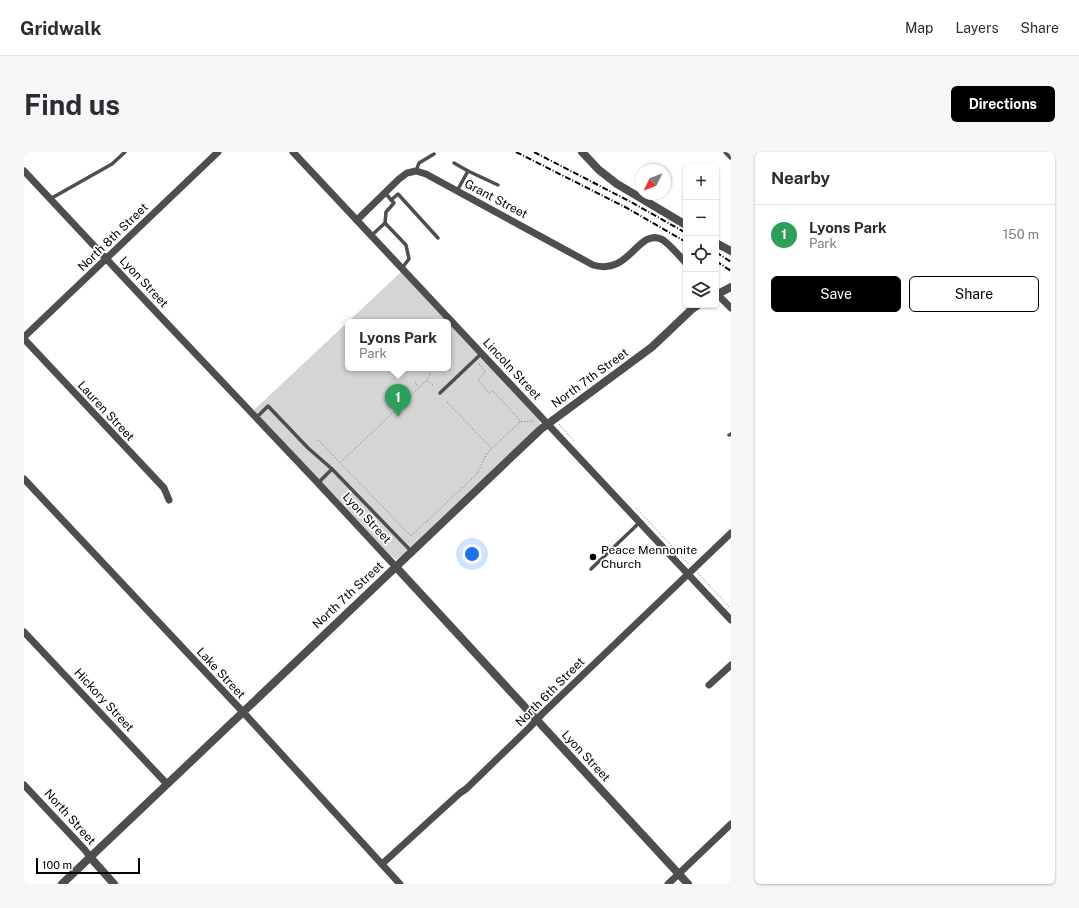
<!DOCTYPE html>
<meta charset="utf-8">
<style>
:root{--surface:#fff;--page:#f7f7f7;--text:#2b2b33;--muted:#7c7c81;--line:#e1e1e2;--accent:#000}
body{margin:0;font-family:"Public Sans",sans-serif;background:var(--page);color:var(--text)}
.controls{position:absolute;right:12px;top:12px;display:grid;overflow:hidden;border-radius:6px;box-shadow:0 1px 3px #0004}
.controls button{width:36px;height:36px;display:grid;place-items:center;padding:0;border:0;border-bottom:1px solid var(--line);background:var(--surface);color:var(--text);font:20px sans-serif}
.compass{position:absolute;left:611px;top:12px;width:36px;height:36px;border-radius:50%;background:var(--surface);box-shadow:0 1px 3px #0004;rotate:227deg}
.scale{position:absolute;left:12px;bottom:10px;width:104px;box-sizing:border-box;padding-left:4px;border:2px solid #000;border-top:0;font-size:11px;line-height:14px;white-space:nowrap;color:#000;-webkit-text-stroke:3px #fff;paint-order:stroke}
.you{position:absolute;left:448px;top:402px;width:14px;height:14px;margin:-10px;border:3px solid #fff;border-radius:50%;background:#1a73e8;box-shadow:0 0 0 6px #1a73e833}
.badge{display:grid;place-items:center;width:26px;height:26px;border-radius:50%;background:var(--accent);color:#fff;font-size:13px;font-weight:700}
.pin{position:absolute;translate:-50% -33px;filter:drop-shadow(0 1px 2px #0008)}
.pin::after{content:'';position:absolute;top:21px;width:14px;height:12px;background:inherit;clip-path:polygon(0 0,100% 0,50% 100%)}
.popup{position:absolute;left:321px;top:167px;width:106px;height:52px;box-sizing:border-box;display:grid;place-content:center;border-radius:6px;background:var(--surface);filter:drop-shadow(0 1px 3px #0005);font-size:13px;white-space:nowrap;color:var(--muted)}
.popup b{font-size:15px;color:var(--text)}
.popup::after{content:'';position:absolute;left:50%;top:100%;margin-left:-8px;border:8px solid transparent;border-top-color:var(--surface)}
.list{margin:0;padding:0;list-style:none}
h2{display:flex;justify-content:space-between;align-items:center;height:52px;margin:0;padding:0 16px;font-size:17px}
h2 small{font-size:13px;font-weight:400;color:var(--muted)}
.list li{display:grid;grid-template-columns:26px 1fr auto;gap:12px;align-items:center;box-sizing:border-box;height:60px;padding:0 16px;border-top:1px solid var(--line)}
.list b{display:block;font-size:15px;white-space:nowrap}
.list p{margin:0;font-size:13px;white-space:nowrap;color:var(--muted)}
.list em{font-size:13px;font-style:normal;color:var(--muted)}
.actions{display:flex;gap:8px;padding:12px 16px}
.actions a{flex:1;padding:9px 0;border:1px solid var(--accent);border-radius:6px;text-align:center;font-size:14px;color:var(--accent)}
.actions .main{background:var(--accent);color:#fff}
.icon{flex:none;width:22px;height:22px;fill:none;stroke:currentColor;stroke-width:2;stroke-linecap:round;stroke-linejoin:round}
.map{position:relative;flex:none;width:707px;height:732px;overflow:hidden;border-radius:6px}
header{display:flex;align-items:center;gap:24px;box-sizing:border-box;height:56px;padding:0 20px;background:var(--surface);border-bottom:1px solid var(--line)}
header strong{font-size:19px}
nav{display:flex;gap:22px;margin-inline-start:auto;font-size:14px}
.intro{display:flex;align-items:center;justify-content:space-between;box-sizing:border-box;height:96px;padding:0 24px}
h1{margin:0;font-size:28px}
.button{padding:10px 18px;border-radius:6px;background:var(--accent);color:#fff;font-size:14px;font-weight:700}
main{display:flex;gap:24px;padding:0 24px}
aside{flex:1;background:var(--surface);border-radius:6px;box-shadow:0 1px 3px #0004}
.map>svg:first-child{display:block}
.green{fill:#d5d5d5;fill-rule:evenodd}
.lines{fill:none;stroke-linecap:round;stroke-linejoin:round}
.path{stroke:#707070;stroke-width:1;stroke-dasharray:1 2;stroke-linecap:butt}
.service{stroke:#4e4e4e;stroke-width:3.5}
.minor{stroke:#4e4e4e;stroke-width:7}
.tertiary{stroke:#4e4e4e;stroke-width:8}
.rail{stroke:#000;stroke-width:2;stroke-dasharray:6 2 1 2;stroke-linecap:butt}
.poi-dot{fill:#000;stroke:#fff;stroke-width:1.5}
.labels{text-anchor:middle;stroke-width:3.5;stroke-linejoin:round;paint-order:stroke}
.street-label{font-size:12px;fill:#000;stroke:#fff}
.poi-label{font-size:12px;fill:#000;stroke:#fff;text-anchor:start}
</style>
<header>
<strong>Gridwalk</strong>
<nav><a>Map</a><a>Layers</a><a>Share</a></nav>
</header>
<div class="intro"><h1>Find us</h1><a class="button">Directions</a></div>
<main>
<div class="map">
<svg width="707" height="732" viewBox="0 0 707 732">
<rect width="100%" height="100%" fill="#fff"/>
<path class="green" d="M377,120l135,143 4,6v4l-139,133 -5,1 -5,-3 -137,-146zM324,170h100v46h-100z"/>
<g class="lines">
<g class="path">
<path d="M455,212l5,6 1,2 -7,8 12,14 3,-3 26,28 1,3"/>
<path d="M423,216l3,3"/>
<path d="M403,229l7,5"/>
<path d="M391,230l4,5"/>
<path d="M423,250l45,47"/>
<path d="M535,272l15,17"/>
<path d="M294,288l93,96 66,-62 10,-21 33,-31 14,-1"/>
<path d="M317,310l85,-81 4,-6v-7"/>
<path d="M612,356l53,56"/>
<path d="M674,421l32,35"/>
</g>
<g class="service">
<path d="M430,11l14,8 -11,20"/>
<path d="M392,19l3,-8 15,-9"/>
<path d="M444,19l30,14"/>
<path d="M26,47l62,-35 13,-12"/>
<path d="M367,48l7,-6 40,44"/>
<path d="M361,71l1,-11 8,-9 -9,-10"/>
<path d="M348,83l13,-12 21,22 3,14 -7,9"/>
<path d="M416,241l42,-40"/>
<path d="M232,266l12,-12 40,42 24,21 80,83"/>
<path d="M705,283l2,-1"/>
<path d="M294,331l14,-14"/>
<path d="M567,417l48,-46"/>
</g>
<g class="minor">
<path d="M269,0l438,468"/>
<path d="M703,0l4,4"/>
<path d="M0,19l133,142 161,170 78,84"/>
<path d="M333,68l42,-41 8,-6 9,-2 10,3 167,91c37,11 44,-36 68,-26 7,3 19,18 25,24"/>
<path d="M692,141l15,15"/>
<path d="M0,185l194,-185"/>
<path d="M0,187l140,149 5,12"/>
<path d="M0,327l219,233 157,172"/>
<path d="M0,480l143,152"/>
<path d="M685,533l22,-20"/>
<path d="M0,633l61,65 5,7"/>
<path d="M358,712l78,-71 6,-4 63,-61 13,-14 189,-181"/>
<path d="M644,732l63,-60"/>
</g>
<g class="tertiary">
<path d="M558,0l17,18 18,14 69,41"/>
<path d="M692,91l15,8"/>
<path d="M692,143l15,-8"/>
<path d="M372,415l292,317"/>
<path d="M66,705l24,27"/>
<path d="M38,732l479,-455 111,-82 39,-37 7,-5"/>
</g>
<g class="rail">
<path d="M492,0l111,56 59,34"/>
<path d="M510,0l97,50 55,31"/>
<path d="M692,100l15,10"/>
<path d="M692,109l15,10"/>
</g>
</g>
<circle class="poi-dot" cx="569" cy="405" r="4"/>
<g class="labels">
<g class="street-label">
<text transform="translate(472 47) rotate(28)" y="4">Grant Street</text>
<text transform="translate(89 85) rotate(-44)" y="4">North 8th Street</text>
<text transform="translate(120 130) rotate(47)" y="4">Lyon Street</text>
<text transform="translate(488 217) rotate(47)" y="4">Lincoln Street</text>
<text transform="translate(566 226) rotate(-36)" y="4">North 7th Street</text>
<text transform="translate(82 259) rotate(47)" y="4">Lauren Street</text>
<text transform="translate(343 366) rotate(47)" y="4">Lyon Street</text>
<text transform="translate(324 443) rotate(-43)" y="4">North 7th Street</text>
<text transform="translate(197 521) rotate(47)" y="4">Lake Street</text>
<text transform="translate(526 540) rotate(-45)" y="4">North 6th Street</text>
<text transform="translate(80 548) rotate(47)" y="4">Hickory Street</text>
<text transform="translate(562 604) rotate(47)" y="4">Lyon Street</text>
<text transform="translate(46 665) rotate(48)" y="4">North Street</text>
</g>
<g class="poi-label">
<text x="577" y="402">Peace Mennonite<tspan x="577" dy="14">Church</tspan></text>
</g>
</g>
</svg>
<div class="controls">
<button>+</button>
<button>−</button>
<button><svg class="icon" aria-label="locate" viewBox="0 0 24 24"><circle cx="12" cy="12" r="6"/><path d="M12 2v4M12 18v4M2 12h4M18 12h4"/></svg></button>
<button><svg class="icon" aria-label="layers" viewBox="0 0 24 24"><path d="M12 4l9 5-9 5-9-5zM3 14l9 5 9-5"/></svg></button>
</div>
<svg class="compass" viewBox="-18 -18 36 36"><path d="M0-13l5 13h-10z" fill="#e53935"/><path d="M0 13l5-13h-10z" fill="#7c7c81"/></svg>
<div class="scale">100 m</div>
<div class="you"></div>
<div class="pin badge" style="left:374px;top:265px;background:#2e9e5b">1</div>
<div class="popup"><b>Lyons Park</b>Park</div>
</div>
<aside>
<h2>Nearby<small></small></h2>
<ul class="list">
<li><span class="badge" style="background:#2e9e5b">1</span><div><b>Lyons Park</b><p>Park</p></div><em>150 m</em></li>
</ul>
<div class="actions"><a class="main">Save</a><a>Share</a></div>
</aside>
</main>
